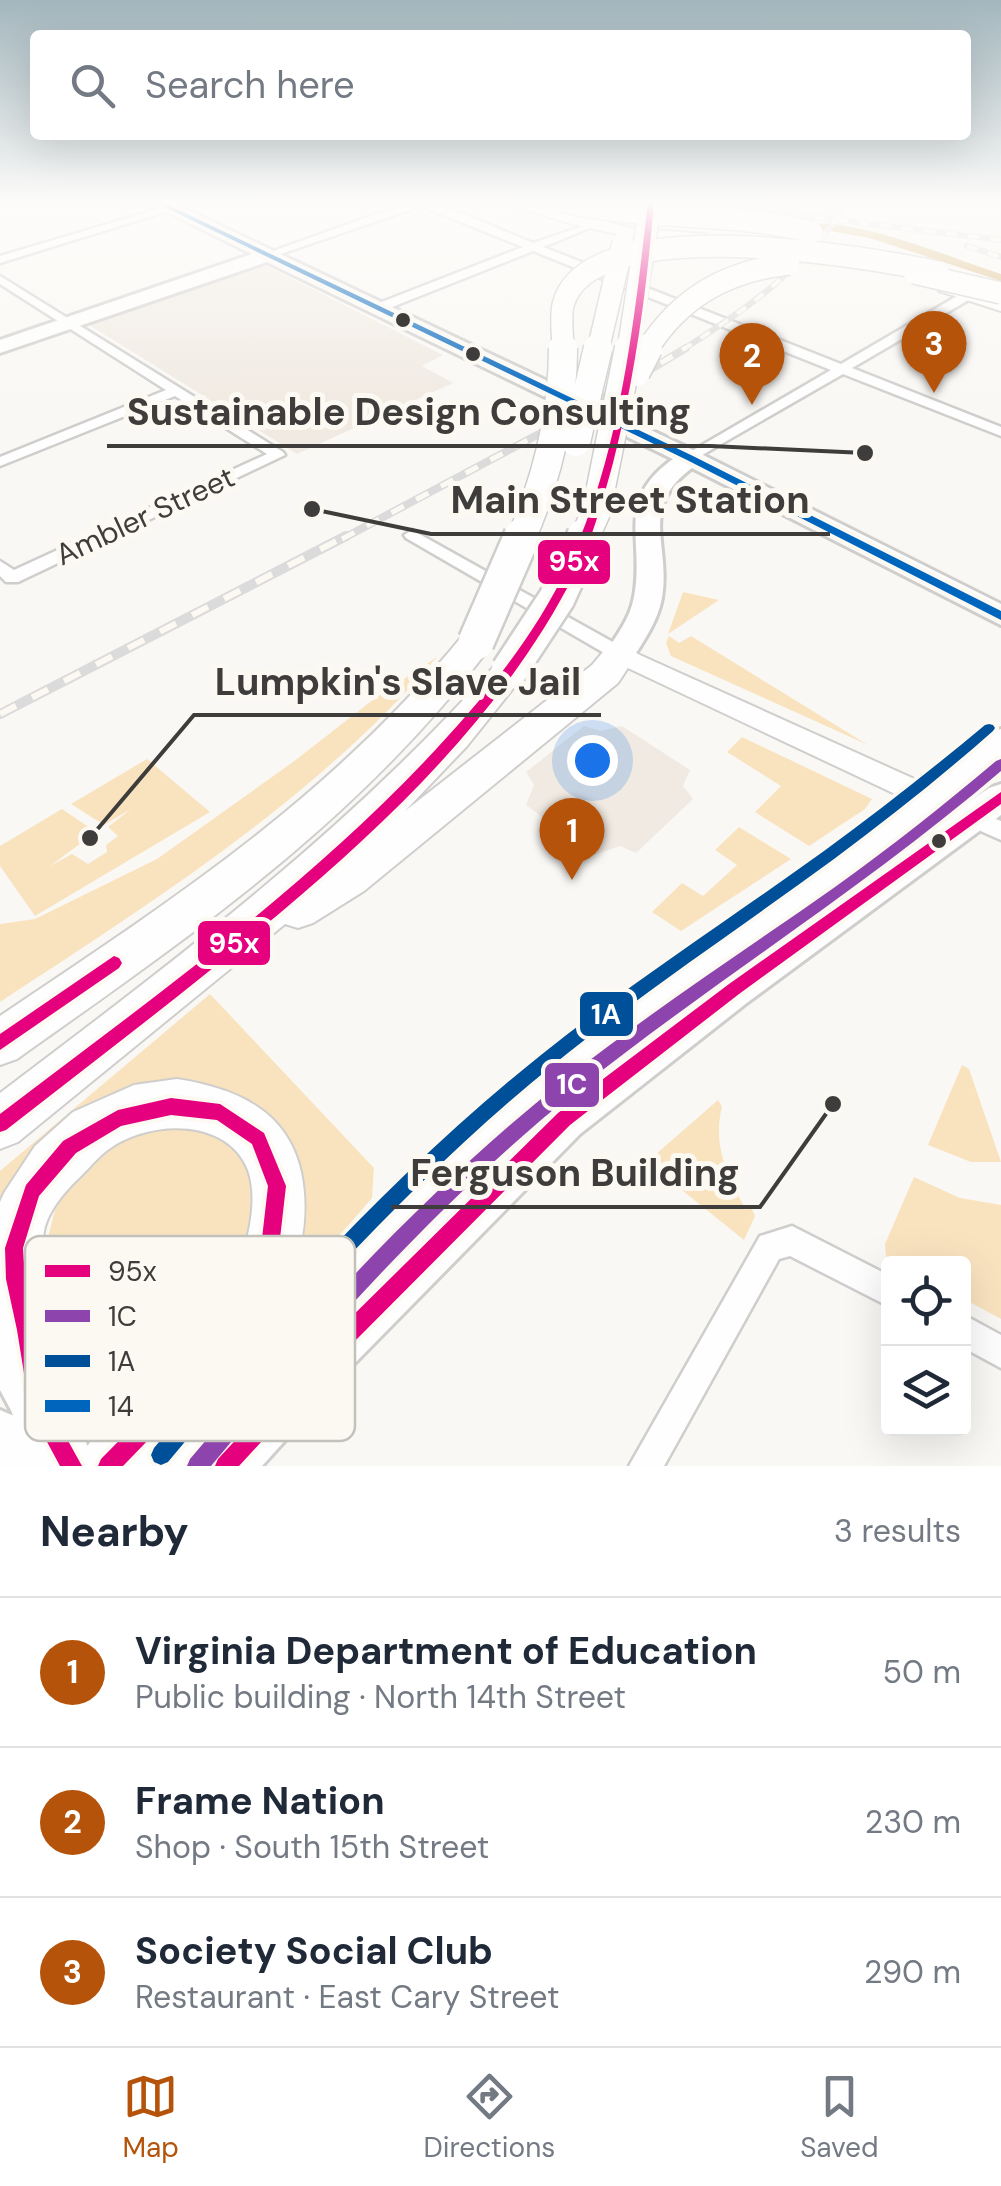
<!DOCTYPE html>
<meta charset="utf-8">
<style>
:root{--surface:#fff;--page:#f6f6f7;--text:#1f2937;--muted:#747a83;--line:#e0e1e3;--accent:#b45309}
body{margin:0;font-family:"DM Sans",sans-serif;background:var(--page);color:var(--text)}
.controls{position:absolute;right:30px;bottom:30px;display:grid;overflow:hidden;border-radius:10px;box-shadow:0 10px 40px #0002}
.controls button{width:90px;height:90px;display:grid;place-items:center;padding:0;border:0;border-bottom:2px solid var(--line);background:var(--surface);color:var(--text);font:50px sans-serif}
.you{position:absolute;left:592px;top:760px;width:35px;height:35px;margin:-25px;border:8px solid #fff;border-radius:50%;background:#1a73e8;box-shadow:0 0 0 15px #1a73e833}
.badge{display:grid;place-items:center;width:65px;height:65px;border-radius:50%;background:var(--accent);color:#fff;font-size:32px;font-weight:700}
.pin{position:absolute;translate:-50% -82px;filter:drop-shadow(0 2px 5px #0008)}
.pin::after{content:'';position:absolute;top:52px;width:35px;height:30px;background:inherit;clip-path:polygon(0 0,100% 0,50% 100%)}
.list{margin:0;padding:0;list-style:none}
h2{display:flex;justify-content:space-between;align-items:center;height:130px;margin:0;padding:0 40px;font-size:42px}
h2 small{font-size:32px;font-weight:400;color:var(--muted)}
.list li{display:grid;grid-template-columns:65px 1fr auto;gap:30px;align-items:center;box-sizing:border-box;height:150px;padding:0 40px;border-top:2px solid var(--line)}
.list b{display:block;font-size:38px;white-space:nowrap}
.list p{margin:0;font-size:32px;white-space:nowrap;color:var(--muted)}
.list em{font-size:32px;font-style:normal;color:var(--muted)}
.icon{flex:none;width:55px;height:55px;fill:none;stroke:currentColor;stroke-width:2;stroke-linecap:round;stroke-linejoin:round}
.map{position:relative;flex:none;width:1001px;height:1466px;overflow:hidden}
.search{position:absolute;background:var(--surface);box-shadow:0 10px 40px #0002;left:30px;right:30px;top:30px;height:110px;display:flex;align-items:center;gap:25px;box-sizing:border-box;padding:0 35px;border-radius:10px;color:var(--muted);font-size:38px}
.sheet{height:580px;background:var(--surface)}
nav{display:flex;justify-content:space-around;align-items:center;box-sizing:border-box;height:140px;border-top:2px solid var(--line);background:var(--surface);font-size:28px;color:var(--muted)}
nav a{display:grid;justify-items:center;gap:5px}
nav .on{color:var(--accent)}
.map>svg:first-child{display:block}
.built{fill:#f0eae2}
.green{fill:#f9e3bf}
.water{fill:#dbb97d}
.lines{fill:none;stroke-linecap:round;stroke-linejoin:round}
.street-casing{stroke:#cfcecc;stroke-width:5}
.secondary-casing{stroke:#cfcecc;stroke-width:4}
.primary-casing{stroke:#cfcecc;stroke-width:6}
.highway-casing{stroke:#cfcecc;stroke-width:4}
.street{fill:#fefefe;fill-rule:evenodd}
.secondary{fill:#fefefe;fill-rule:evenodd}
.primary{fill:#fefefe;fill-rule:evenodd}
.highway{fill:#fefefe;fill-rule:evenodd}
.rail-far2-casing{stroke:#dbdbdb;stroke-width:6}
.rail-far1-casing{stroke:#dbdbdb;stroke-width:8}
.rail-casing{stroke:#dbdbdb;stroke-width:10}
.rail-far2{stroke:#fcf9f3;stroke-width:4;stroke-dasharray:11;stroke-linecap:butt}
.rail-far1{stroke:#fcf9f3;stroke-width:5;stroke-dasharray:14;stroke-linecap:butt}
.rail{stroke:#fcf9f3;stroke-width:6;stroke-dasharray:18;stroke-linecap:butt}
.highway-bridge-far2-casing{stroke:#cfcecc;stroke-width:24;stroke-linecap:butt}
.highway-bridge-far1-casing{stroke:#cfcecc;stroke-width:31;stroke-linecap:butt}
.highway-bridge-casing{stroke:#cfcecc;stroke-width:40;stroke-linecap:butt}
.highway-bridge-far2{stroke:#fefefe;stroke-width:21}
.highway-bridge-far1{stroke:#fefefe;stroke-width:28}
.highway-bridge{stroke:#fefefe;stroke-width:35}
.bus-1-casing{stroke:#fcf9f3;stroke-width:8}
.bus-2-casing{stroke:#fcf9f3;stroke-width:8}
.bus-3-casing{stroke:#fcf9f3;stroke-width:8}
.bus-4-casing{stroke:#fcf9f3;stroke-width:8}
.bus-1{fill:#e5007d;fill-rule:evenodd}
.bus-2{fill:#8e44ad;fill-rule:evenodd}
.bus-3{fill:#004f99;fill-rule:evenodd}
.bus-4{fill:#0065bd;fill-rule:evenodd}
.bus-dot{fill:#3e3d3b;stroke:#fcf9f3;stroke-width:4}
.labels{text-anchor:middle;stroke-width:10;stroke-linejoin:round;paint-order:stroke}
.far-street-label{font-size:30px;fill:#3e3d3b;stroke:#fcf9f3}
.key{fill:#fcf9f3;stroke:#c3c1bc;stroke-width:2.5}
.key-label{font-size:28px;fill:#3e3d3b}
.leader{fill:none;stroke:#3e3d3b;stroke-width:4}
.callout-dot{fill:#3e3d3b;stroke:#fcf9f3;stroke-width:4}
.callout-label{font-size:38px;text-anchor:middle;font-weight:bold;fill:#3e3d3b;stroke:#fcf9f3;stroke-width:10;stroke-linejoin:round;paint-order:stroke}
.line-badge{stroke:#fcf9f3;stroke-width:4}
.badge-label{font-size:28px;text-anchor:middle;font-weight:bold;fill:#fff}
</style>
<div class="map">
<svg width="1001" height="1466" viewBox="0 0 1001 1466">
<rect width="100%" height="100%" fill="#faf8f5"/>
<g class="built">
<path d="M259,262l184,93 -21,11 31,17 -156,71 -211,-131z"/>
<path d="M584,726l17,5 21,-5 68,44 -7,16 10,13 -57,54 -16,-7 -26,9 -68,-50 8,-20 -8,-13z"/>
</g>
<g class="green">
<path d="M683,592l36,8 -51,34z"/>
<path d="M669,636l10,7 12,-7 177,109 -197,-89 -5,-13z"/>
<path d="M437,657c-121,142 -283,244 -437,345v-78l35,-5 122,-60 136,-97 81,-63z"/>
<path d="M742,737l130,62 -7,10 -56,37 -54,-34 26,-26 -54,-34z"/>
<path d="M147,759l63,53 -175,104 -35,-50v-20l62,-37 34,23 -46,34 22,-12 16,10 19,-12 -1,-7 12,-9 -10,-9 23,-18 -27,16 -33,-21z"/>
<path d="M739,827l52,32 -110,72 -29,-19 30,-29 21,13 34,-31 -22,-15z"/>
<path d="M210,994l164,174 -2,30 -134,155 42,-64 -20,-180c-30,-19 -54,-26 -89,-28l-171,128v-38z"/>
<path d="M962,1065l7,4 32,93h-30l-43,-17z"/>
<path d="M718,1100l4,7c-10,39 6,69 24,103l5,-3 4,9 -11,24 -97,-78z"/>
<path d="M174,1125c65,12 87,42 76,107 -2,10 -2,21 -6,31 -17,48 -72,102 -104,143l-92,-126 -3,-31 10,-39 15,-30 51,-42z"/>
<path d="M914,1177l46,21 41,7v114l-37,-20v-35l-68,-1 -10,-7 -1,-12z"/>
</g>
<path class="water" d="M678,201l98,29c56,-25 168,26 225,44v7l-131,-43 -57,-10 -25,6 -43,-5 -72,-25z"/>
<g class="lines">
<g class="street-casing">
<g id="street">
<path d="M185,201h15l-200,62v-7z"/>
<path d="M412,201h20l101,42 59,-20v4l-49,20 298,117 123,-72h8v6l-120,70 149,59v9l-158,-62 -153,88 -5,-1v-6l146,-85 -298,-119 -151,60h-8v-6l149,-58 -102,-41 -149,51 -10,-2z"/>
<path d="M0,276l283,176 2,3 -267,127h-12l-6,-6v-15l14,9 253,-116 -92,-58 -175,70v-9l166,-67 -166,-106z"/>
<path d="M412,530l215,120 2,4 -2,4h-14l-207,-120 -2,-3z"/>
<path d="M973,810l28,11v19l-36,-16 -3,-6 3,-6z"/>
<path d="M792,1226l96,49v31l-98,-50 -11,3 -115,207h-35l131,-230z"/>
<path d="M964,1315l37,20v33l-37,-20z"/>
</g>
</g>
<g class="secondary-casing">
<g id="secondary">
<path d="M507,201h22l101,27 74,6 7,4c-24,17 -178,-20 -204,-37z"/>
<path d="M939,285l62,16v10l-62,-20z"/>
<path d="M620,646l363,164 5,8 -5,8 -10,4 -10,-4 -352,-166 -4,-6z"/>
</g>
</g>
<g class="primary-casing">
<g id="primary">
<path d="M147,201h21l531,252 302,151v21l-309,-157c-54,40 -21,76 -30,130 -4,23 -19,44 -31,63h-22l-4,-7c11,-18 25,-35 29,-57 11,-58 -20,-96 39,-138l-406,-197 -267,91v-13l252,-86z"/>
<path d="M1001,729v31l-93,80 -78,59 159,-111 12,-4v31l-253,187 -168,132 -226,230 -92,102h-115l8,-19c119,-140 244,-276 390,-389 145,-113 305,-204 444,-325z"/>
<path d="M0,1315l18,7 81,144h-99v-56l14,6 -14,-26z"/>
</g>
</g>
<g class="highway-casing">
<g id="highway">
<path d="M476,631l12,3 5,8 -5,8c-134,175 -294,283 -471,409l-17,6v-49c174,-117 330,-218 464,-382z"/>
<path d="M620,642l12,4 5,8 -19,29 -254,208 -51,32 -15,5 -13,-4 -267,218 -18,7v-56c176,-133 350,-264 497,-430l12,-4 12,4 6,8 -60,75 -62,65 187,-146 16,-19z"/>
<path d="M177,1079c57,9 110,30 124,93 24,116 -77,217 -150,294h-74c12,-29 34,-48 56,-70 37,-38 94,-92 110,-144 8,-24 14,-57 5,-82 -21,-53 -99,-50 -139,-21 -10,7 -18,17 -27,26 -15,14 -34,35 -38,56 -10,60 17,128 31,186l-9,22 -22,9 -22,-9 -9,-22 -13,-63v-152l4,-9 31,-47 38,-34 61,-27z"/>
</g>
</g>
<use href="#street" class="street"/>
<use href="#secondary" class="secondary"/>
<use href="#primary" class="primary"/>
<use href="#highway" class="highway"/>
<g class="rail-far2-casing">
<g id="rail-far2">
<path d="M684,201l317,39"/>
<path d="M967,246l34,11"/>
<path d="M682,350c67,-42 123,-82 167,-149"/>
</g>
</g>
<g class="rail-far1-casing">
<path id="rail-far1" d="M342,539l229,-122 115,-69"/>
</g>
<g class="rail-casing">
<path id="rail" d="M0,714l346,-178"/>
</g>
<use href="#rail-far2" class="rail-far2"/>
<use href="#rail-far1" class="rail-far1"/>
<use href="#rail" class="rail"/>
<g class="highway-bridge-far2-casing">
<g id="highway-bridge-far2">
<path d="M562,201c82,20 168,10 250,31"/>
<path d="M914,273l87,20"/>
<path d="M563,350c0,-13 -3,-32 0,-45 25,-97 305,-48 375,-33"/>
<path d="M598,350l25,-107"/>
<path d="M628,350l23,-149"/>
<path d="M647,350c33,-53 80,-79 142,-86"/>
</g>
</g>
<g class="highway-bridge-far1-casing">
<g id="highway-bridge-far1">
<path d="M636,372l12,-24"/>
<path d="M576,442l22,-94"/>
<path d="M521,539c26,-61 42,-125 42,-191"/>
<path d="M584,539l12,-27 33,-164"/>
</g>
</g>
<g class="highway-bridge-casing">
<g id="highway-bridge">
<path d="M476,642l46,-106"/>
<path d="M509,671l48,-73 28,-62"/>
</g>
</g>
<use href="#highway-bridge-far2" class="highway-bridge-far2"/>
<use href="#highway-bridge-far1" class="highway-bridge-far1"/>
<use href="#highway-bridge" class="highway-bridge"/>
<g class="bus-1-casing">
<g id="bus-1">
<path d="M648,201h6c-7,88 -19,176 -41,262 -10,36 -20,74 -37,108 -68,136 -181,245 -296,342 -89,75 -182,145 -274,217l-6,2v-18c146,-111 297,-219 424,-352 55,-58 108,-121 143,-194 53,-113 67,-244 81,-367z"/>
<path d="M1001,792v12l-262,190 -169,131 -227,228 -104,113h-24l3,-7 111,-120 229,-226 171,-129z"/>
<path d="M114,956l5,2 3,5 -3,5 -119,82v-16z"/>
<path d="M171,1098l49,6 44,29 22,53 -8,70 -14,37 -15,29 -20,28 -44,52 -62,64h-25l3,-7 70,-71 45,-52 19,-27 15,-28 10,-25 8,-70 -16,-42 -35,-24 -46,-5 -50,11 -45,27 -37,43 -16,52 2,31 12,51 13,72 6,17 26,47h-22l-21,-39 -12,-35 -10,-62 -11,-51 -1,-31 21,-63 37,-44 55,-31z"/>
</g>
</g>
<g class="bus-2-casing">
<path id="bus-2" d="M1001,759v12c-135,116 -286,209 -425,320 -136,110 -253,241 -365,375h-24l3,-7c115,-135 234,-267 373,-378 87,-69 181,-130 272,-194 56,-40 109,-82 161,-126z"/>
</g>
<g class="bus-3-casing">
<path id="bus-3" d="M989,724l4,1 2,3 -2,3c-51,45 -104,87 -159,128 -94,69 -191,133 -281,206 -144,117 -267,256 -385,397l-7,3 -7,-3 -3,-7 3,-7c119,-141 243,-278 387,-393 91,-73 189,-136 283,-204 55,-40 108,-82 161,-126z"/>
</g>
<g class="bus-4-casing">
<path id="bus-4" d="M152,201h8l533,255 308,155v9l-314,-160z"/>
</g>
<use href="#bus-1" class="bus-1"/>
<use href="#bus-2" class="bus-2"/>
<use href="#bus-3" class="bus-3"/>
<use href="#bus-4" class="bus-4"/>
</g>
<linearGradient id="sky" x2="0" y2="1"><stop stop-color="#a3b6bd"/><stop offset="0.5" stop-color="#fdfcfa"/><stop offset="1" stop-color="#fdfcfa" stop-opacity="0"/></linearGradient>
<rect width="1001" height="406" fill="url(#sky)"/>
<g class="bus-dot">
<circle cx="403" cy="320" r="9"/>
<circle cx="473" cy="354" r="9"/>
<circle cx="939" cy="841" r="9"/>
</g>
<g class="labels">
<g class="far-street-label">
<text transform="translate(145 516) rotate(-25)" y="10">Ambler Street</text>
</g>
</g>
<rect x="25" y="1236" width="330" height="205" rx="15" class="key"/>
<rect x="45" y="1265" width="45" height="12" fill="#e5007d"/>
<rect x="45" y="1310" width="45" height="12" fill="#8e44ad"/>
<rect x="45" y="1355" width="45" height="12" fill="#004f99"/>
<rect x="45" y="1400" width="45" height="12" fill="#0065bd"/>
<g class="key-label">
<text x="108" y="1281">95x</text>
<text x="108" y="1326">1C</text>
<text x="108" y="1371">1A</text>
<text x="108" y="1416">14</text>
</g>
<path class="leader" d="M865 453L711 446H107M312 509L431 534H830M90 838L194 715H601M833 1104L760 1207H391"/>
<g class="callout-dot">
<circle cx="865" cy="453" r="10"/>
<circle cx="312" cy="509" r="10"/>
<circle cx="90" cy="838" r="10"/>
<circle cx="833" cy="1104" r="10"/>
</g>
<g class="callout-label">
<text x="409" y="425">Sustainable Design Consulting</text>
<text x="630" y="513">Main Street Station</text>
<text x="398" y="695">Lumpkin's Slave Jail</text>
<text x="575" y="1186">Ferguson Building</text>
</g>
<g class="line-badge">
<rect x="536" y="538" width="76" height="48" rx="10" fill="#e5007d"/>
<rect x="196" y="919" width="76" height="48" rx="10" fill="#e5007d"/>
<rect x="578" y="990" width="57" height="48" rx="10" fill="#004f99"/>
<rect x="543" y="1061" width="58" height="48" rx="10" fill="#8e44ad"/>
</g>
<g class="badge-label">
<text x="574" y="571">95x</text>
<text x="234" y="953">95x</text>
<text x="606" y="1024">1A</text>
<text x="572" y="1094">1C</text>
</g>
</svg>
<div class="controls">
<button><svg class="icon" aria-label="locate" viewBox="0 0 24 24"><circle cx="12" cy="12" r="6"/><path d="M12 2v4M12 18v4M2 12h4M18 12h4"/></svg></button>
<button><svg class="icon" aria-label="layers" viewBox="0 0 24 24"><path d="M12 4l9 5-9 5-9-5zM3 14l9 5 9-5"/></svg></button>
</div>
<div class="you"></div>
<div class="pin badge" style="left:572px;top:880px">1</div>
<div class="pin badge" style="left:752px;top:405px">2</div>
<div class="pin badge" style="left:934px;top:393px">3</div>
<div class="search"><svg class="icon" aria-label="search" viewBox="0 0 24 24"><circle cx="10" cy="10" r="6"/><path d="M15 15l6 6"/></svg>Search here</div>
</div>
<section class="sheet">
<h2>Nearby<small>3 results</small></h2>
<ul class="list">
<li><span class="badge">1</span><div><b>Virginia Department of Education</b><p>Public building · North 14th Street</p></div><em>50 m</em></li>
<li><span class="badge">2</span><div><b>Frame Nation</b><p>Shop · South 15th Street</p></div><em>230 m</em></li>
<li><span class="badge">3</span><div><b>Society Social Club</b><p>Restaurant · East Cary Street</p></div><em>290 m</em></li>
</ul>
</section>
<nav>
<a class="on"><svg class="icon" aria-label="map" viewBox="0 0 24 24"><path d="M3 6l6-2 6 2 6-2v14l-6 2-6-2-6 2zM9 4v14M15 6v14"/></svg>Map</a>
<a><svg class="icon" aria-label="directions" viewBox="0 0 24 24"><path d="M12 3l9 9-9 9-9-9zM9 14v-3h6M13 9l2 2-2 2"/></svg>Directions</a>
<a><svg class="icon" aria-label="saved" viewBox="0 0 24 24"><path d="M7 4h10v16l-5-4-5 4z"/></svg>Saved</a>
</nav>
